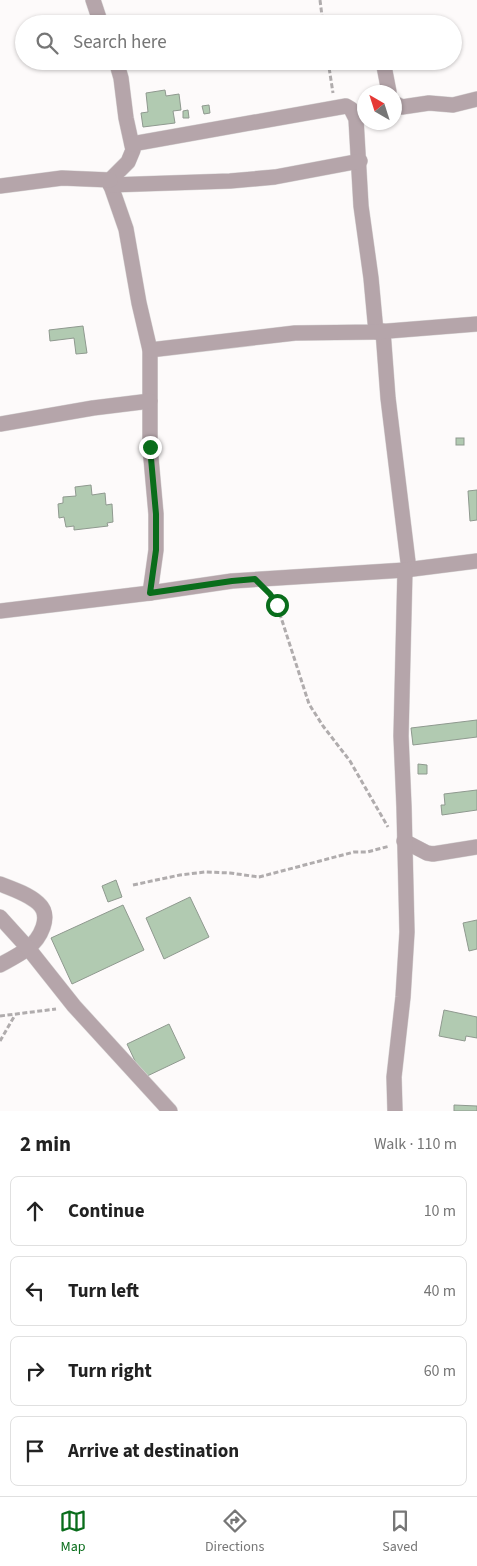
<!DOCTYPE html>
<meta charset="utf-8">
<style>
:root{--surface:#fff;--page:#f6f6f6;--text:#222;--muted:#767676;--line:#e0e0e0;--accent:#096d1b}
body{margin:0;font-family:"Source Sans 3",sans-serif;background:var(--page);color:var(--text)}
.compass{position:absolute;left:357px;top:85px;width:45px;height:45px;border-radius:50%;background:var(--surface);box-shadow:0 1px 4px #0004;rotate:321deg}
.stop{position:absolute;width:15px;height:15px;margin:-11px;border:4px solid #096d1b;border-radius:50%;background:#fff}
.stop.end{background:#096d1b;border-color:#fff;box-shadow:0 1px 5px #0008}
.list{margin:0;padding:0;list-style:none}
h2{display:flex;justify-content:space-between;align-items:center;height:65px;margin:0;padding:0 20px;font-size:21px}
h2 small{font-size:16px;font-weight:400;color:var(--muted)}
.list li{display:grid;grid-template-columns:32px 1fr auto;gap:15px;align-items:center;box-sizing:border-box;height:70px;margin:0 10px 10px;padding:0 10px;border:1px solid var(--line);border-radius:8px}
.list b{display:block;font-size:19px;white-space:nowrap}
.list em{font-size:16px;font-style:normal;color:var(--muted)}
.icon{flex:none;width:28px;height:28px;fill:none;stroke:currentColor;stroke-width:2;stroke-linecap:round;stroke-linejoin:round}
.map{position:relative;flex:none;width:477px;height:1111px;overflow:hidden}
.search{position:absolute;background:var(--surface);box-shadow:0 1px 4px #0004;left:15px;right:15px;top:15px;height:55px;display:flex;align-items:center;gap:12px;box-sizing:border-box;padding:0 18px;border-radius:28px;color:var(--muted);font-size:19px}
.sheet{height:385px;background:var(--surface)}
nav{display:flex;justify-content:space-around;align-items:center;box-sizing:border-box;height:70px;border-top:1px solid var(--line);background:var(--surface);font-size:14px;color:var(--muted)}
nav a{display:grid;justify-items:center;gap:2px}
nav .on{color:var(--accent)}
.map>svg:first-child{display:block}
.building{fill:#b1cab1;stroke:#8f998f}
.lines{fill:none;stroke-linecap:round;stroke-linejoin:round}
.street-casing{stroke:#d9d6d6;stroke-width:16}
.path{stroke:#b0acad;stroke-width:3;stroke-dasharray:5 2.5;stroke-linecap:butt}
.street{stroke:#b5a5aa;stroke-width:15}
.route{stroke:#096d1b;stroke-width:6}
</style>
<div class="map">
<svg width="477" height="1111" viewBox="0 0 477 1111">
<rect width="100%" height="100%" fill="#fdfafa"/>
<g class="building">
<path d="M165,90l1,6 13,-2 2,16 -8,1 2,12 -32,4 -2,-14 7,-1 -2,-19z"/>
<path d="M209,105l1,8 -6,1 -2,-8z"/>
<path d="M188,110l1,8h-6v-7z"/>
<path d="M83,326l4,27 -11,1 -2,-16 -24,3 -1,-11z"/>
<rect x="456" y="438" width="8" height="7"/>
<path d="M91,485l1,10 13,-2 1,12 6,-1 1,18 -6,1 1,3 -34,4v-4l-8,1 -2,-10 -5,1 -1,-14 5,-1v-6l13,-1 -1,-9z"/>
<path d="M477,490v30l-7,1 -2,-30z"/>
<path d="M477,720v17l-64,8 -2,-17z"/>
<path d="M418,764l9,1v9h-9z"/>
<path d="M477,790v20l-35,5 -1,-10h4l-1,-11z"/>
<path d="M116,880l6,17 -14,5 -6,-16z"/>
<path d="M190,897l19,40 -45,22 -18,-41z"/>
<path d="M123,905l21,45 -72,34 -21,-46z"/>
<path d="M477,920v29l-8,2 -6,-28z"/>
<path d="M444,1010l33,7v21l-11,-2 -1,5 -26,-5z"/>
<path d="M169,1024l16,34 -42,20 -16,-34z"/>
<path d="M454,1105l23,1v5h-23z"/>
</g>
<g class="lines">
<g class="street-casing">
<g id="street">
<path d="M93,0l8,24"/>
<path d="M116,61l5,17 5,40 7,32 -5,12 -18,18v3l16,46 13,74 11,47v97l6,67v36l-6,43"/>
<path d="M383,61l6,31"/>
<path d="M394,103l8,4 27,-4 24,2 24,-6"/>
<path d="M132,144l214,-38 5,3 5,10 5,87 10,72 5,54"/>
<path d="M110,185l120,-4 45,-4 85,-16"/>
<path d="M0,186l62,-8 48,2"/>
<path d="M383,331l5,67 21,172"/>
<path d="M150,350l145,-17 81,-1 101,-8"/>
<path d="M0,424l93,-16 57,-7"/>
<path d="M0,611l150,-18 82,-12 173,-11 72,-9"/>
<path d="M404,841l23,12 6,1 44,-7"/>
<path d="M0,884c13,5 28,10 38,19 15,13 2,36 -11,46 -8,6 -18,11 -27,16"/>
<path d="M0,917l28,31 46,58 96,105"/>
<path d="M395,1111l-1,-34 9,-80 4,-65 -3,-125 -3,-71 4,-166"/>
</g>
</g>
<g class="path">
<path d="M320,0l3,24"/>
<path d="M328,61l5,32"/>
<path d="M270,593l7,12 32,99 14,22 27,35 38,66"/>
<path d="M133,885l47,-10 25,-3 25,1 29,4 95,-25h13l23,-6"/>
<path d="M0,1016l56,-7"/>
<path d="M0,1041l15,-26"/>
</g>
<use href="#street" class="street"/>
</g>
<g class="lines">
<path class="route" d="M150,447l6,67v36l-6,43 82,-12 23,-2 15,15 7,11"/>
</g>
</svg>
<svg class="compass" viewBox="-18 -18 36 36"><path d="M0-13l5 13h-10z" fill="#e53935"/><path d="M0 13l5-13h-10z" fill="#767676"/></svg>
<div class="stop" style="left:277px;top:605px"></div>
<div class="stop end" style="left:150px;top:447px"></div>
<div class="search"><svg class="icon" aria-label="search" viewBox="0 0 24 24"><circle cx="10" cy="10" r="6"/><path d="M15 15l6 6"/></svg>Search here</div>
</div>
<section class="sheet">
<h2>2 min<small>Walk · 110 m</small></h2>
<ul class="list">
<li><svg class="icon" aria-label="ahead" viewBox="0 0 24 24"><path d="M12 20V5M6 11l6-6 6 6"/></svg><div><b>Continue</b></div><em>10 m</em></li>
<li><svg class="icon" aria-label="left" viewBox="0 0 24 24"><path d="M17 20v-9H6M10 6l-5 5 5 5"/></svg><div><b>Turn left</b></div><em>40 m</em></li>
<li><svg class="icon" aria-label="right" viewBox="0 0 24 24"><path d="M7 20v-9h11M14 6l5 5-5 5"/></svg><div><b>Turn right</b></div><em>60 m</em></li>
<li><svg class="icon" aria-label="arrive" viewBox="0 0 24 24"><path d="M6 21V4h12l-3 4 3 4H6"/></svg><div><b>Arrive at destination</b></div></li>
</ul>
</section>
<nav>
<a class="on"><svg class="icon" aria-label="map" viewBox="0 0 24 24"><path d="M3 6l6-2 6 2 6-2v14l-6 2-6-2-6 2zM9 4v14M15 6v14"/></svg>Map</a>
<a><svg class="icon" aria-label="directions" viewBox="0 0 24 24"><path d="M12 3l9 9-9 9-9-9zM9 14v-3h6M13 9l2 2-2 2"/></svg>Directions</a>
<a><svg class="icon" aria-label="saved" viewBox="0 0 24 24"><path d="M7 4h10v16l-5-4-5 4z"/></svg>Saved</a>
</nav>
